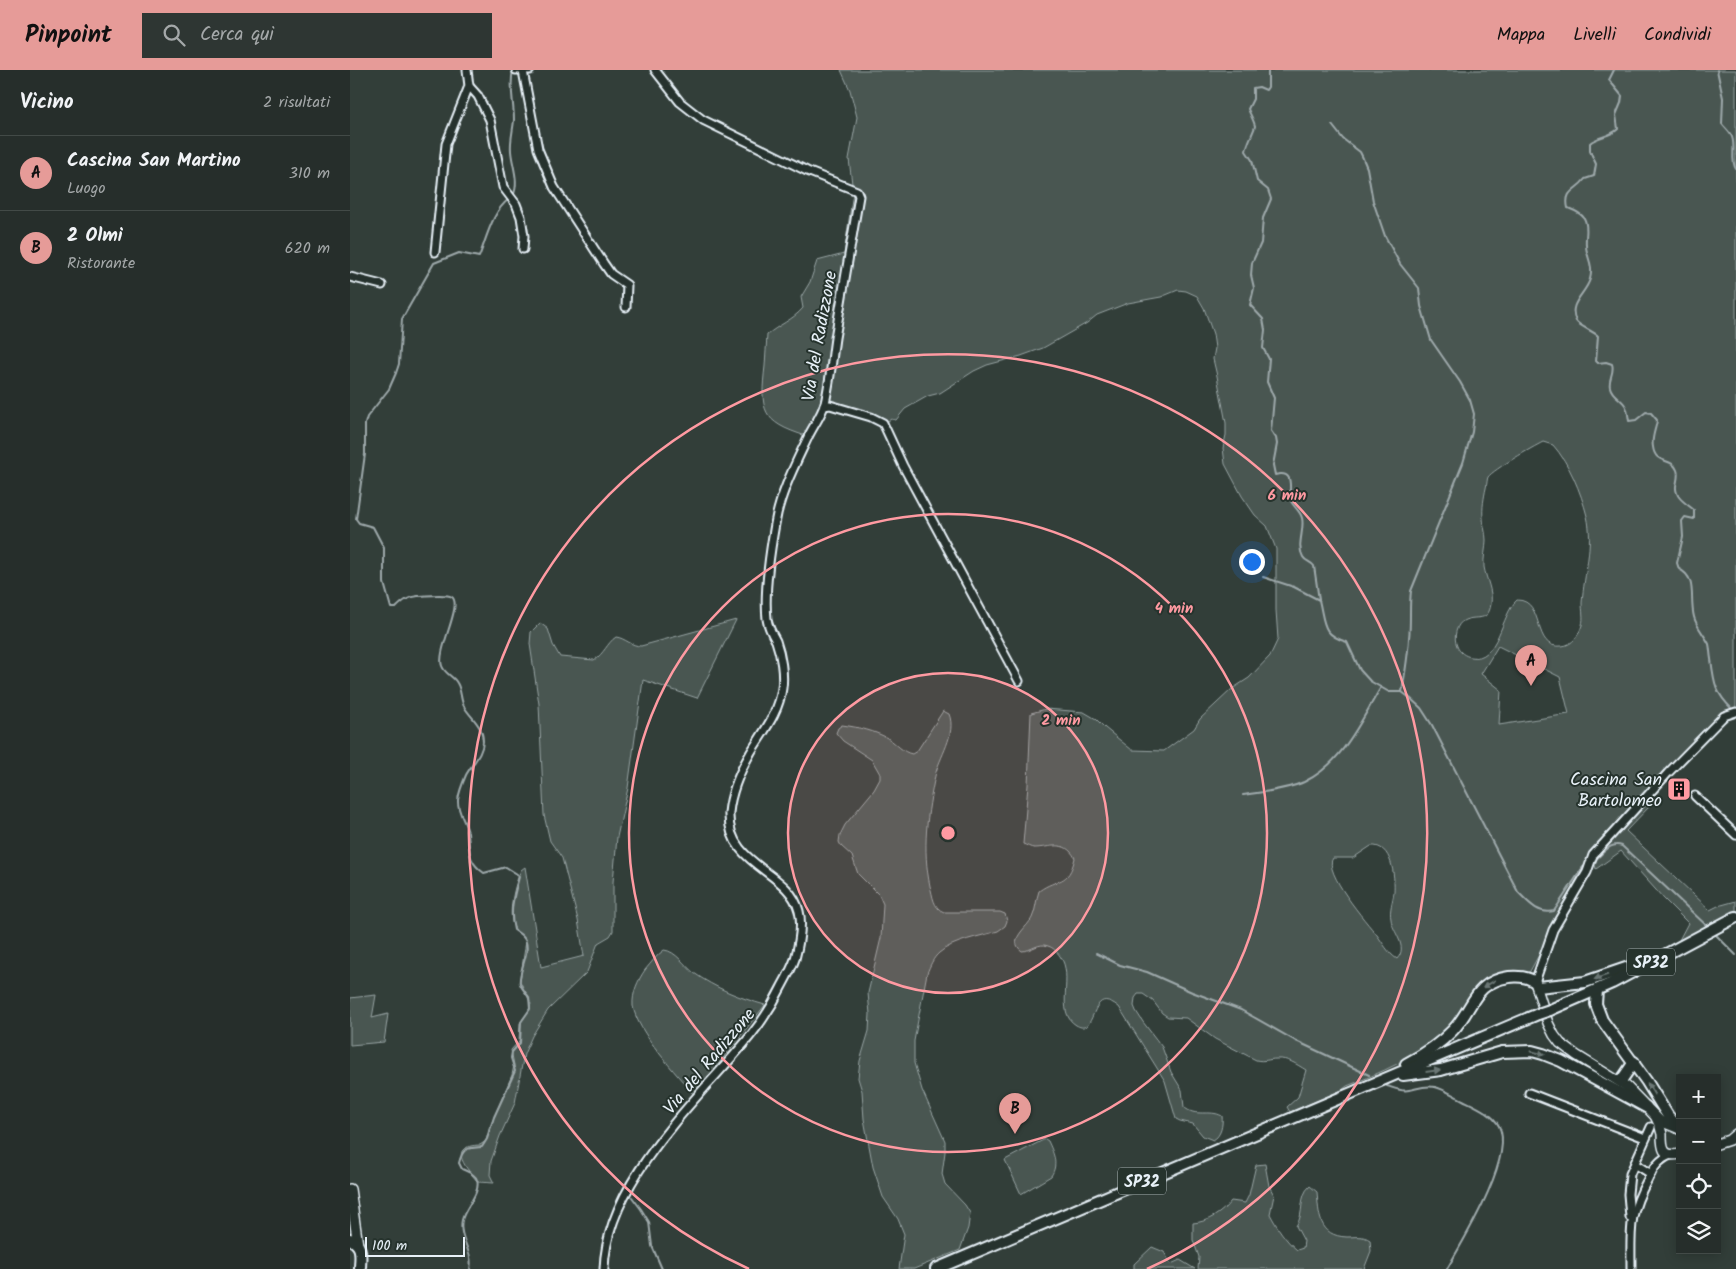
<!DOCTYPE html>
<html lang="it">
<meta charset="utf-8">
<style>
:root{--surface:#262e2b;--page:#2e3633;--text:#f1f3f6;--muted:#a4a8a9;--line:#424a47;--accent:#e69b98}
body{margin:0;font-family:Kalam,sans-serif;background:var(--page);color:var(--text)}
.controls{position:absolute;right:15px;bottom:15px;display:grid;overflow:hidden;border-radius:0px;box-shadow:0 2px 12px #0003}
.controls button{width:45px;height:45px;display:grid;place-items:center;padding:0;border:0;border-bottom:1px solid var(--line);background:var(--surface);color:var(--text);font:25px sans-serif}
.scale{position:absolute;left:15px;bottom:12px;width:100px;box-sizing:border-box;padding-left:5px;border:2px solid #e8f1f8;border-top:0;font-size:14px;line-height:18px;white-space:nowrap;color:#e8f1f8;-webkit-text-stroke:4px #26332d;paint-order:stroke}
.you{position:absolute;left:901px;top:491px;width:18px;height:18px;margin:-12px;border:4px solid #fff;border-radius:50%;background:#1a73e8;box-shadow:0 0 0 8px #1a73e833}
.badge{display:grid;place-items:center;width:32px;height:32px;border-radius:50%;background:var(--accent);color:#111;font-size:16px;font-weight:700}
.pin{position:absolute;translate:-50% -41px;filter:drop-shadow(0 1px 2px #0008)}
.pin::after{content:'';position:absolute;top:26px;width:18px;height:15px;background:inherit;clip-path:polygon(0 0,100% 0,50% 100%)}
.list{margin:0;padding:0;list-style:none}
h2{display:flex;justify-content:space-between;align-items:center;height:65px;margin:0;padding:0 20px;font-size:21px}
h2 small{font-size:16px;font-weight:400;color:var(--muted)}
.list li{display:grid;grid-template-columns:32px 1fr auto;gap:15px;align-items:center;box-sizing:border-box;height:75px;padding:0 20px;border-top:1px solid var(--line)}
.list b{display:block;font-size:19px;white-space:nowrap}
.list p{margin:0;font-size:16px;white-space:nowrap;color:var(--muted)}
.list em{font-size:16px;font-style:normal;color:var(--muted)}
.icon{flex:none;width:28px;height:28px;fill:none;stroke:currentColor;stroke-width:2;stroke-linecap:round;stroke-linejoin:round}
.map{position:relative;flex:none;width:1386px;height:1199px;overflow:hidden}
header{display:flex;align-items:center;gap:30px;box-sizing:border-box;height:70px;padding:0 25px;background:var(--accent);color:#111}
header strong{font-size:24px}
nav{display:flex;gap:28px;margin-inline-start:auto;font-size:18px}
.search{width:350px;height:45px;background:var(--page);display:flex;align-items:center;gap:12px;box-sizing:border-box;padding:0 18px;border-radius:0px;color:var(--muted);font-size:19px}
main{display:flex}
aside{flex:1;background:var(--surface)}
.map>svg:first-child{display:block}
.green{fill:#495651;stroke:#98a4a4;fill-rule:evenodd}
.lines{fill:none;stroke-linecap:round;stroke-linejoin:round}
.stream{stroke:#9ea9ab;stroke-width:2}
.minor-casing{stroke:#e8f1f8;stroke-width:11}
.tertiary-casing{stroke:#e8f1f8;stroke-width:12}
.secondary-casing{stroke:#e8f1f8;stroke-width:14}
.primary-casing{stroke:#e8f1f8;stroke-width:14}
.minor{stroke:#26332d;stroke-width:7}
.tertiary{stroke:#26332d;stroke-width:9}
.secondary{stroke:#26332d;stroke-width:10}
.primary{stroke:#26332d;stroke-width:10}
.primary-bridge-casing{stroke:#e8f1f8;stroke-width:14;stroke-linecap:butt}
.primary-bridge{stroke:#26332d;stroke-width:10}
.oneway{fill:#6a7674}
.ring{fill:none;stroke:#ff9aa2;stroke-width:2.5}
.labels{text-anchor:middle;stroke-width:4;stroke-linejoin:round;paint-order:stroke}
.shield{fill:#26332d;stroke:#aeb8bb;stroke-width:1}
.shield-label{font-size:16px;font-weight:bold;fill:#e8f1f8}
.street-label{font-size:18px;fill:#e8f1f8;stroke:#26332d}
.poi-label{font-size:18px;fill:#e8f1f8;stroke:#26332d;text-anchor:end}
.centre{fill:#ff9aa2;stroke:#26332d;stroke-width:2.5}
.ring-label{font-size:15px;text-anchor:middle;font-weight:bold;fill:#ff9aa2;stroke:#26332d;stroke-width:4;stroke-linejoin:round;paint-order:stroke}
</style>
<header>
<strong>Pinpoint</strong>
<div class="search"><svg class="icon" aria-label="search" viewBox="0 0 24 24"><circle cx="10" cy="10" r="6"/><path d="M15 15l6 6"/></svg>Cerca qui</div>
<nav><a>Mappa</a><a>Livelli</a><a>Condividi</a></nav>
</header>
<main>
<aside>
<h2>Vicino<small>2 risultati</small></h2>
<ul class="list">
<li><span class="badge">A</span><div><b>Cascina San Martino</b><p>Luogo</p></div><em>310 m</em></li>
<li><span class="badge">B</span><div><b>2 Olmi</b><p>Ristorante</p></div><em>620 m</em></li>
</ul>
</aside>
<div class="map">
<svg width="1386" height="1199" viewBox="0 0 1386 1199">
<rect width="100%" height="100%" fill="#323e39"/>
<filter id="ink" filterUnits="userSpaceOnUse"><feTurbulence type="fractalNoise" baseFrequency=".02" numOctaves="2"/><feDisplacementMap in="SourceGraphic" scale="10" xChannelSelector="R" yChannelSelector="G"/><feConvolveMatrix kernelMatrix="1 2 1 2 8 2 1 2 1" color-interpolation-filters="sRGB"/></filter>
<g filter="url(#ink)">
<g class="green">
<path d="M491,0h895v639l-10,2 -9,6 -54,60 -20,25 6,5 -23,24 84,79 8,-4 18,-5v11l-57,28 9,-17 -24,-24 -43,-48 -25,18 -3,-13 -64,117 -31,2c-18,21 -34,43 -55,60 -25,21 -65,39 -96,51l-5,4 -52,22 -3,-5 11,-10 8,-27c-10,-6 -18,-12 -30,-11 -7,0 -12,3 -20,1l-41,-21 -29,-21 -18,-1 -6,-4 -9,-12 -10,-7h-5l-3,4 -1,8 2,5 7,11 19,25 9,25 11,18 2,17c11,11 26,2 38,9 1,9 -1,20 -9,24l-10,-4 -10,-12 -13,-3 -4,-2 -11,-38 -46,-74c-23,-18 -22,6 -32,19 -5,2 -7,1 -11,-1 -22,-13 -1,-49 -16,-69 -4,-5 -6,-8 -12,-10 -9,-4 -17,5 -26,5 -15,-11 5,-23 10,-33 4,-8 4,-19 7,-27 19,-14 29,-4 36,-33 -10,-19 -25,-10 -41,-10 -3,0 -8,-3 -11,-4l5,-59 3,-72 15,-4 38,3 12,7 9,9 27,22 32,1 30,-22 6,-10 32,-30 17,-11 21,-22 8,-17 -2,-29v-61l-9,-23 -12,-11 -13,-19 -17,-32 -2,-16 3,-13v-12l-9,-47 -4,-17 2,-11 -2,-14 -9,-26 -7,-12 -11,-5 -8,-1 -17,7 -33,6 -31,12 -10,8 -44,25 -22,8 -34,9 -13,6 -34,22 -12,3 -23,13 -9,11 -5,-1 -6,4 -11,-8 -51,-13 -17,34c-45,-14 -46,-26 -41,-70 1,-10 1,-21 2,-31 11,-10 26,-15 36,-27l-2,-11 9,-15 7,-21 27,-7 9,-62 -4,-33 8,-42 -7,-27zM1193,372l10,3c16,18 28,47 34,71 7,29 -3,57 -5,87 0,7 2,15 0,22 -3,10 -9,20 -20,21 -31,4 -16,-46 -45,-46 -16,14 -19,63 -46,57 -6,-1 -12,-5 -14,-11 -4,-8 -1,-23 8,-26 13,-5 23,3 26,-16 2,-13 -5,-25 -7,-37 -1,-9 2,-18 2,-27 0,-7 -3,-15 -3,-22 -1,-10 1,-21 3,-30 1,-4 1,-9 2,-11 6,-8 45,-30 55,-35zM1148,576l62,31 9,37 -70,11 2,-35 -20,-16zM1021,776c21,-2 24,30 23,46 -1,9 -5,18 -3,27 1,13 18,27 6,40 -9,-6 -14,-16 -20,-24 -10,-12 -55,-64 -44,-77h20z"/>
<path d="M386,550l-39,78 -54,-18 -15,108 -11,49 -4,45v49l-3,5 -12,7 -11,29 -39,38 -16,26 -8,18 -9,49 -15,33 -9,25 -1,14 4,8 -16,-1c-13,-15 -31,-36 2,-37l6,-4 3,-12 23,-54 2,-10 -3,-15 8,-9 1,-18 8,-11 3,-8 -11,-23 6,-40c-3,-5 -8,-7 -11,-12 -9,-13 0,-46 6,-59l4,-3 16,100 43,-11 -6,-36 -16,-62 -12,-17 -6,-26 -5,-111 -9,-60 1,-12 9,-9 8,6 5,16 7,12 34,3c10,-6 13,-17 22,-23 9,1 15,9 25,9z"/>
<path d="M593,641l6,3c8,20 -10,43 -14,62 -8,37 -13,73 -5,110 3,10 3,22 14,26h56l5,2 2,7 -2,5 -7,5c-16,5 -46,10 -59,22 -6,5 -9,13 -12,20l-13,68v22l8,27 23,51v11l-3,22 3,10 20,21 5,8 -2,15 -8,22 -46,19h-15l5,-35 -6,-15 -15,-22 -10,-30 -9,-48 -2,-28 -4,-13 2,-17 9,-30 1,-17 -2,-21 13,-55 2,-34 -4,-9 -21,-21 -6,-18 -11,-10 -2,-4 1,-7 5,-10 29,-35 6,-11v-5l-8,-14 -29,-19 -7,-8 2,-5 4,-3c15,2 34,6 47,14 8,5 13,13 23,15l5,-3z"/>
<path d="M314,880c12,1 21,16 30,23 21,15 46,25 71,32l-71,90c-17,-21 -57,-63 -61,-89 -1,-13 5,-26 12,-36 6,-7 11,-14 19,-20z"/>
<path d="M26,925l-4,23 16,-4 -4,28 -34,3v-47z"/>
<path d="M695,1069l3,2c5,11 11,23 3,35l-30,18 -16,-34z"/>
<path d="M915,1094l4,22 5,9 -4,19c7,13 15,26 27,36l6,-2 1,-7 -8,-15c9,-12 2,-30 14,-40l7,6c2,22 1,44 30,45 8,0 16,-2 23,3l1,11 -7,18h-166l1,-12 -6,-17v-17c15,-1 29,-10 38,-22l14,2 4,-8 7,-30z"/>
<path d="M802,1177l12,5 7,12 9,-4 15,9h-61v-5z"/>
</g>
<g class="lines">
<g class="stream">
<path d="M163,0c-4,17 1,33 1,50 -1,11 -4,20 -3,31 1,14 9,31 2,45"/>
<path d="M1264,0l-5,10 13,16 -1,7 -5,12 2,14c-8,8 -20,7 -28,14v8l6,13 -2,12 -9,3c-9,12 -21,11 -17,29 5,2 13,5 16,10 5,9 1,17 2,27 0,12 8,19 4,34 -4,15 -23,24 -14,42 3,5 17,10 22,15l-2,25 2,2 8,-1 6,2c3,8 -4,15 -2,23 2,9 11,11 15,18 3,4 3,11 4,16l7,-1 10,-8 5,1 6,7c-1,9 -6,18 -4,27 2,18 19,10 24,23 2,5 0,10 -1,16 -1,12 10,17 18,24v9l-9,-2 -3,4 1,16 -6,26 2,6c19,9 10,30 15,48 3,11 10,17 15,27 1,4 1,10 2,15 3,24 4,34 22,51"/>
<path d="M1367,0l6,28 -1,26c3,4 8,8 10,13 4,11 -2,23 4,32"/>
<path d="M982,55l11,14 17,13 2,4 5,12 6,33 12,35 15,28 19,24 2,18 10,34 29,42 10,18 4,14 -2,18 -9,31 -52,128c-2,16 0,31 -2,47 -1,18 -4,36 -7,54"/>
<path d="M913,507l31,10 25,13 -5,-34c-3,-4 -9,-5 -11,-9 -7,-12 2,-27 -1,-39 -2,-8 -11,-13 -12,-20 -1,-11 5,-28 -15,-23l-2,-10 4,-21 -1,-6 -5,-7 3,-33 -7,-16 2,-23 -6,-11 2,-18 -2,-11 -13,-14 4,-17 -3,-13 1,-12 9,-20 2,-25 8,-19 -3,-9 -11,-9 -5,-21 -6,-9c1,-8 9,-22 9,-25 -1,-5 -5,-12 -7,-17l5,-10v-11l6,-1 7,3 2,-3v-17"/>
<path d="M969,530c6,24 2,34 28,42l13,28 10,11 19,11h13l8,6 11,10 11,17 86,167c10,10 20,23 36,19l29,-44 5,-3"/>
<path d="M893,725c19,-3 43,-5 61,-13 38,-18 57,-61 77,-95"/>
<path d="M1244,791c9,-7 16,-20 28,-15l86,81"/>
<path d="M1363,862l23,23"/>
<path d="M746,883l24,12 27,7 45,20 49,18 53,30 75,35"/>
<path d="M1037,1016c7,2 15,6 22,4 10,-2 16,-5 26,-3 9,2 19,9 28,13 12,6 29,13 36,26 16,31 -36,115 -52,143"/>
<path d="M282,1127l9,12 8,13 3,24 10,23"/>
<path d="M120,1199c4,-17 -12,-31 -8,-49 3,-13 19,-27 15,-40 -1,-6 -11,-9 -15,-11l-3,-6c4,-16 8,-15 23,-16l5,-8 7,-22 21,-46 -4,-13 1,-6 8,-9 1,-21 9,-13 -1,-12c-3,-4 -7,-8 -9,-13 -3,-12 14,-36 3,-47 -2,-3 -6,-5 -9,-7 -5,-19 0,-35 5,-53l-2,-3 -11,-7 -22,6c-17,-12 -14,-22 -16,-40 -2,-11 -11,-21 -10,-33 1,-8 5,-18 8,-25 6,-11 17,-21 17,-34 0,-15 -11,-22 -18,-33 -5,-7 -3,-17 -8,-25 -4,-7 -12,-9 -15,-17 -6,-15 21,-61 10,-69 -5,-4 -26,-1 -34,-1 -10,1 -15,5 -22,12h-5l-7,-25v-35l-11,-21 -14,-4 -3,-4 9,-65v-30l2,-7 22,-28 7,-16 3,-9 3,-45 32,-56 25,-10 20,4c8,-20 13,-45 30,-58"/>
</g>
<g class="minor-casing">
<g id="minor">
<path d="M166,0h14"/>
<path d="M173,1l15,78 16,38 50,77 7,10 16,11 -1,22"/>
<path d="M119,16l9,10 12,24 13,67 13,17 5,13 3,19 -1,13"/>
<path d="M85,182l11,-108 23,-58 -2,-16"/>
<path d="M0,207l32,8"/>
<path d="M474,336l6,-1 41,12 12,6 20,43 116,215"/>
<path d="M1345,726l41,39"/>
<path d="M1185,912l18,-52 34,-58 6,-17 75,-82 53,-54 3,-3 12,-4"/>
<path d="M1179,1023l116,45"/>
<path d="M1285,1094l16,10"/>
<path d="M1280,1147l-2,-23 2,-20 21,-47"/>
<path d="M254,1199c2,-70 59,-134 103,-184 31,-34 55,-58 75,-99 5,-9 10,-18 13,-27 4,-15 8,-33 4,-48 -10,-41 -72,-44 -70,-98 2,-22 11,-42 22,-61 12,-20 28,-39 31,-64 2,-14 -1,-33 -6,-47 -4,-7 -8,-14 -9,-22 -3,-27 3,-67 8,-95 5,-31 21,-61 34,-89 5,-10 13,-21 16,-32 5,-21 7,-44 10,-65 8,-47 16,-94 24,-142l-2,-5 -50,-20 -104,-51 -23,-18 -25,-32"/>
<path d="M1281,1199c0,-39 -3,-54 17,-90 5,-10 11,-20 23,-24"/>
</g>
</g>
<g class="tertiary-casing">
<g id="tertiary">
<path d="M1185,912l13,41 6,12 6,8 16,12 50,31 34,35 20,8"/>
<path d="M1306,1048c3,5 5,11 6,16 0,13 0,24 18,20"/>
<path d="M1367,1074l12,-4 7,-6"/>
<path d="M0,1119l8,56"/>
</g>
</g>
<g class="secondary-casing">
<path id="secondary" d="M0,1169c14,7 10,17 10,30"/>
</g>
<g class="primary-casing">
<g id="primary">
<path d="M1188,917l47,-5 50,-17"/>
<path d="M1247,920l-1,14 6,16 45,62 21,34 11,12"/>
<path d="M1200,940l62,-27 124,-66"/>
<path d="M1056,994c17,-9 34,-20 47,-34 21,-22 20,-48 56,-53 8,-1 19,0 26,5"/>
<path d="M1053,1005l38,-5 61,-18 30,-1 11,3 18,7 85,46"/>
<path d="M1271,1011l13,-19"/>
<path d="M586,1199l602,-255"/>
</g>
</g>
<use href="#minor" class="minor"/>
<use href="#tertiary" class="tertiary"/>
<use href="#secondary" class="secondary"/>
<use href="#primary" class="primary"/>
<g class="primary-bridge-casing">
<path id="primary-bridge" d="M1188,944l12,-4"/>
</g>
<use href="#primary-bridge" class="primary-bridge"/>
</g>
<defs><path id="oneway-solid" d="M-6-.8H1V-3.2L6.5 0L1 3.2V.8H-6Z" transform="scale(1.25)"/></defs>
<g class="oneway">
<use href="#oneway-solid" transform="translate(1251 907) rotate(161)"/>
<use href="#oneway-solid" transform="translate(1139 914) rotate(149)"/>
<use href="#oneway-solid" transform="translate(1188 983) rotate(13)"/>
<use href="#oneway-solid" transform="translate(1083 1001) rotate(-7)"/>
<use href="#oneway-solid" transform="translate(1301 1019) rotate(-121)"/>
</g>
</g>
<circle cx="598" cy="763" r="160" fill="#ff9aa2" fill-opacity=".12"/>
<g class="ring">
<circle cx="598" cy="763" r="160"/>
<circle cx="598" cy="763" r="319"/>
<path d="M399 1199A479 479 0 1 1 797 1199"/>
</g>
<defs>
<g id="building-square" transform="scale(1.25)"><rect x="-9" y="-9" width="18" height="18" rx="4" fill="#ff9aa2" stroke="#26332d"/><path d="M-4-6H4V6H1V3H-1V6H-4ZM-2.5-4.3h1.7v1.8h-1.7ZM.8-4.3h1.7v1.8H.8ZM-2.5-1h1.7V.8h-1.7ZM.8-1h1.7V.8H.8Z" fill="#111"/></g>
</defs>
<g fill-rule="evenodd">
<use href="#building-square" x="1329" y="719"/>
</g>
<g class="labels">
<g class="shield">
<rect x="1277" y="878.5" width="48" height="27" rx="4"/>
<rect x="768" y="1097.5" width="48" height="27" rx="4"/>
</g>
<g class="shield-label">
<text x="1301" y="898">SP32</text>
<text x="792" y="1117">SP32</text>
</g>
<g class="street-label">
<text transform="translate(469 266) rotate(-80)" y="6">Via del Radizzone</text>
<text transform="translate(359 991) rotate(-50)" y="6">Via del Radizzone</text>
</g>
<g class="poi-label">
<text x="1312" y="715">Cascina San<tspan x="1312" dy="21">Bartolomeo</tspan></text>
</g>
</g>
<circle cx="598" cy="763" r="8" class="centre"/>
<g class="ring-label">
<text x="937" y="430">6 min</text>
<text x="824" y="543">4 min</text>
<text x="711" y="655">2 min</text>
</g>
</svg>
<div class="controls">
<button>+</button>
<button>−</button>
<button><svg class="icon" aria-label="locate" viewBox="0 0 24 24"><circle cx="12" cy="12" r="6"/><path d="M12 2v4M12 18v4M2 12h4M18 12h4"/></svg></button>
<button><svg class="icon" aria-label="layers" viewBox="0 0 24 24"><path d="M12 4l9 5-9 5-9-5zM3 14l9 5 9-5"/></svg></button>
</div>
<div class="scale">100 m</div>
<div class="you"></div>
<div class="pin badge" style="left:1181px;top:616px">A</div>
<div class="pin badge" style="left:665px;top:1064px">B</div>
</div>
</main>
